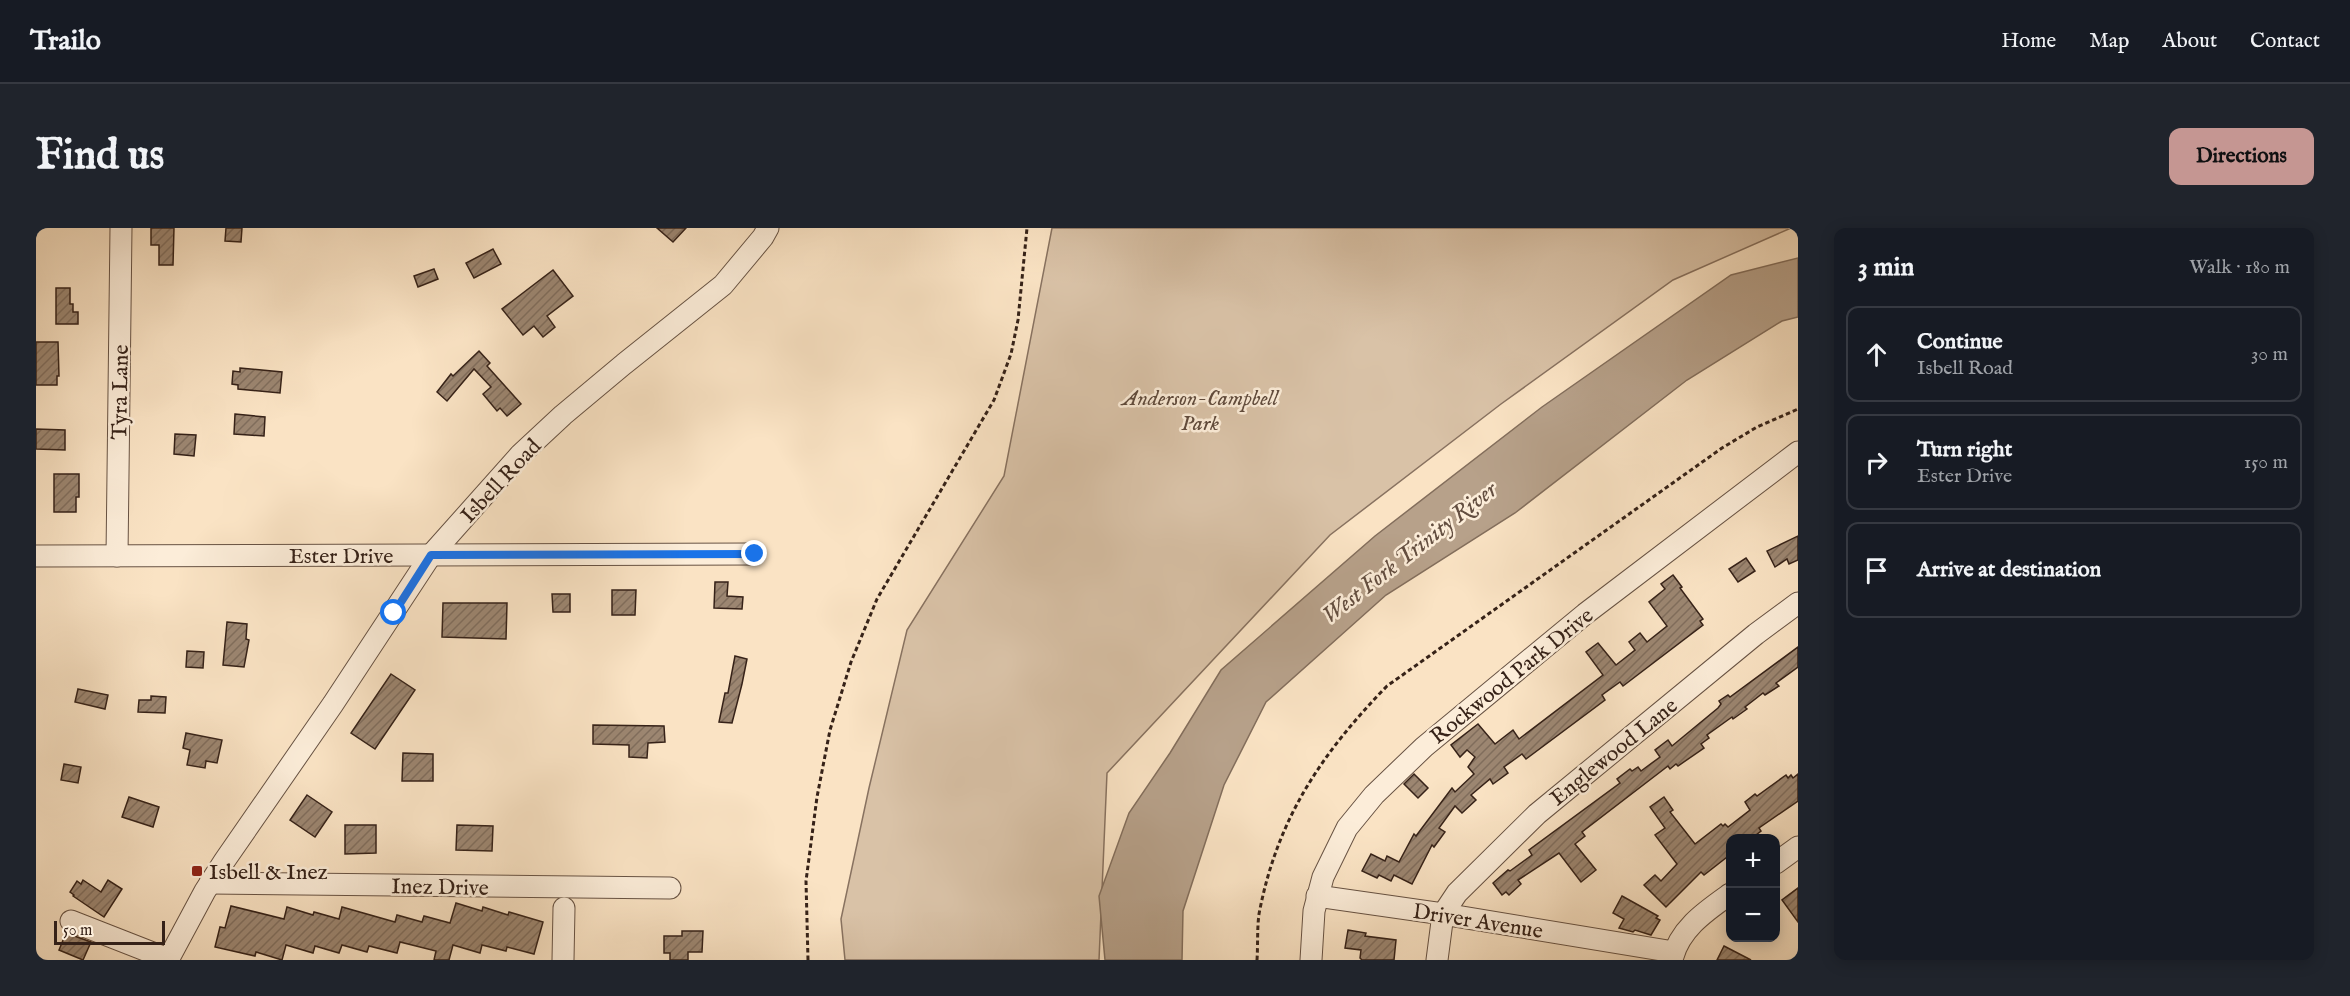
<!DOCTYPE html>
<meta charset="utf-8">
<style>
:root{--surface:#171b24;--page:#20242c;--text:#f1f3f6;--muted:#9ea1a6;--line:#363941;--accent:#c59692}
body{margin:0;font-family:"IM FELL English",serif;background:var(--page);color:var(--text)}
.controls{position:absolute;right:18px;bottom:18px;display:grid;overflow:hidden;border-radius:12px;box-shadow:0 3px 15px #0003}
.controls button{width:54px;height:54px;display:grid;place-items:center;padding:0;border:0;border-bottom:2px solid var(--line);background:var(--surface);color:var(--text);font:30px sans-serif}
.scale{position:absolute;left:18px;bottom:15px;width:111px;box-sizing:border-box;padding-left:6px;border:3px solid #362218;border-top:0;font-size:16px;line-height:21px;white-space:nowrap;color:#362218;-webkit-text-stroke:4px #fcedd9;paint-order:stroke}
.stop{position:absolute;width:18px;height:18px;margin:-14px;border:4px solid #1a73e8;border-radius:50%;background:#fff}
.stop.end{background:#1a73e8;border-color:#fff;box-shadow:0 2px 6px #0008}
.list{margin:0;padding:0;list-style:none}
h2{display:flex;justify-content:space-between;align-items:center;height:78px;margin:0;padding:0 24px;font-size:26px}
h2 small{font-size:20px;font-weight:400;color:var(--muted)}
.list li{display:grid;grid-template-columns:39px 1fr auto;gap:18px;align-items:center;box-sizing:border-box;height:96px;margin:0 12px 12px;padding:0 12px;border:2px solid var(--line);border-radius:12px}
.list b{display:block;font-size:22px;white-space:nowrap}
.list p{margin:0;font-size:20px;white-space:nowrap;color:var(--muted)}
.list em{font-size:20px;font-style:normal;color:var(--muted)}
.icon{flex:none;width:33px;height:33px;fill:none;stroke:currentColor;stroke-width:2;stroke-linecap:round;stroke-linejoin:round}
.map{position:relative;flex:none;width:1762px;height:732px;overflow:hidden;border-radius:12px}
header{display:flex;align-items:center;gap:36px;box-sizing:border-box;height:84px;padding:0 30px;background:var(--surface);border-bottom:2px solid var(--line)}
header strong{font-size:28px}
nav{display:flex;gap:33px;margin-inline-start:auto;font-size:21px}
.intro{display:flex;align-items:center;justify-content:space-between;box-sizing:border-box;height:144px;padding:0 36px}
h1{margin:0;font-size:42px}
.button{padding:15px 27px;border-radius:12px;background:var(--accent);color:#111;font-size:21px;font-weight:700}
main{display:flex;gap:36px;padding:0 36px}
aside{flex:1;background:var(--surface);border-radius:12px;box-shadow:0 3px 15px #0003}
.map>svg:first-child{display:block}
.green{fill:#d9c2a7;stroke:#887260;stroke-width:1.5}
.water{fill:#b7a18a;stroke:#836e5c;stroke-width:1.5}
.building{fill:url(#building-hatch);stroke:#362218;stroke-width:1.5}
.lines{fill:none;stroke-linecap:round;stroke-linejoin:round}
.minor-casing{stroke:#675243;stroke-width:23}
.path{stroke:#362218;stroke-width:3;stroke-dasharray:4.5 3;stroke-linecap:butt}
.minor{stroke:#fcedd9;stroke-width:21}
.route{stroke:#1a73e8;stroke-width:8}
.poi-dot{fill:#8f2418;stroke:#fcedd9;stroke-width:2}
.labels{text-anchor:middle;stroke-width:5;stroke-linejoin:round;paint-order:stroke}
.street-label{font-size:22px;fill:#362218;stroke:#fcedd9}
.park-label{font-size:22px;font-style:italic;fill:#5f4a3c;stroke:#fcedd9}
.poi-label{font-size:22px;fill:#362218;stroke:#fcedd9;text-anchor:start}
.water-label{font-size:24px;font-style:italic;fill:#634e40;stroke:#fcedd9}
</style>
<header>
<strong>Trailo</strong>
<nav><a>Home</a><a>Map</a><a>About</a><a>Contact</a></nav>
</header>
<div class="intro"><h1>Find us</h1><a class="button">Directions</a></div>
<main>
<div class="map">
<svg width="1762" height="732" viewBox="0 0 1762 732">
<defs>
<pattern id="building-hatch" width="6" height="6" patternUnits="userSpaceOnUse" patternTransform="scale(1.5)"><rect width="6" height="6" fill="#9c8671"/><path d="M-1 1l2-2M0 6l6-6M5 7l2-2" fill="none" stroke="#806d5c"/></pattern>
</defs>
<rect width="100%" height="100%" fill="#fae3c4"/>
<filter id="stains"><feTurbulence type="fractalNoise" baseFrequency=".00333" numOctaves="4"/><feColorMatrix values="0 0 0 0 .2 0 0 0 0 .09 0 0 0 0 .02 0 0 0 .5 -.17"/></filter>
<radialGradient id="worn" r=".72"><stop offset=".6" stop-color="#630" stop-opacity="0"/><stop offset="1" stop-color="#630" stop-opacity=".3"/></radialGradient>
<path class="green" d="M1016,0h739l-118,52 -172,124 -171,131 -223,238 -8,187h-254l-4,-41 28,-131 38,-158 97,-154z"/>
<path class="water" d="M1762,30v59l-16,4 -95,59 -172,133 -129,82 -120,107 -42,83 -41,126 -1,49h-77l-6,-64 30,-83 41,-60 51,-83 154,-134 167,-129 189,-132z"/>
<g class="building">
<path d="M115,0h23l-1,37h-14v-20h-8z"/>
<path d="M190,0h16l-1,14 -16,-1z"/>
<path d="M621,0h29l-13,14z"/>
<path d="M457,21l8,15 -27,14 -8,-15z"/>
<path d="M398,41l4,10 -20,8 -4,-11z"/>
<path d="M517,42l20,26 -26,20 8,11 -12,10 -9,-11 -11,9 -21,-26z"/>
<path d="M20,60h14v16h3v8h5v12h-22z"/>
<path d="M0,114h22l1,34h-2v9h-21z"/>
<path d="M443,123l11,12 -3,3 34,38 -14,12 -7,-8 -3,3 -14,-17 8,-7 -17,-18 -27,32 -10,-9 14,-18 2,2z"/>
<path d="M204,140l42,4 -2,21 -42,-4v-4l-6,-1 1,-13 7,1z"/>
<path d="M199,186l30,3 -1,19 -30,-2z"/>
<path d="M0,201l29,1v20l-29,-1z"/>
<path d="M139,206l21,1 -2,21 -20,-2z"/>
<path d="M18,246h25v23h-3v15h-22z"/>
<path d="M1762,308v24l-9,4 -2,-5 -12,8 -8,-16z"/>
<path d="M1710,330l9,13 -17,11 -9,-13z"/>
<path d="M1637,347l9,12 -2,1 23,31 -3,2 3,4 -80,61 -3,-4 -18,13 3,5 -79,59 -4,-5 -18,13 4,6 -15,11 -3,-5 -19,16 5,5 -14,13 -7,-7 -16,22 6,4 -11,15 -2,-2 -20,39 -18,-9 -3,6 -12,-6 -2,3 -15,-7 9,-17 14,7 2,-5 12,6 15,-28 2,2 36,-48 3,4 19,-18 -6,-7 7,-10 -8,-7 -7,7 -9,-12 27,-21 17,20 18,-14 6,9 84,-64 -17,-23 12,-9 18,22 19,-15 -6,-8 11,-9 7,9 20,-16 -18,-24 16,-13 -4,-5z"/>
<path d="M679,354h13l-1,14 16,1 -1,12 -28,-1z"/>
<path d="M576,362h24l-1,25h-23z"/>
<path d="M516,366h18v18h-17z"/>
<path d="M407,375h64l-1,36 -64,-2z"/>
<path d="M191,394l20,2 -1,15 3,1 -5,27 -21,-2z"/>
<path d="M1762,419v20l-22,16 3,3 -14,9 -2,-2 -18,14 2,2 -14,10 -1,-2 -25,18 2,3 -8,6 3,4 -26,18 -2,-2 -6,5 -2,-3 -86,66 3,4 -10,8 21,26 -15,12 -22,-29 -41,27 3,4 -12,11 -3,-3 -4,3 -9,-12 15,-13 2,1 22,-16 -3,-5 91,-67 -3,-4 13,-10 2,2 6,-4 3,4 19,-14 -5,-7 13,-10 4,6 46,-38 3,-4 -2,-3 9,-6 2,2z"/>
<path d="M151,423l17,1 -1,16 -17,-1z"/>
<path d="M699,428l12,3 -5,25 -10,39 -13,-1 6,-29h3z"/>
<path d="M355,446l24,16 -40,59 -24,-16z"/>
<path d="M42,461l30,6 -3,14 -30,-7z"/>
<path d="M115,468l15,1 -1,16 -27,-1 1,-12h12z"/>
<path d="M557,497l71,1 1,16 -17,1 -1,15 -18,-1v-12l-36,-1z"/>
<path d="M150,505l36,7 -5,23 -11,-2 -1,7 -18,-3 3,-15 -7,-2z"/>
<path d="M367,525l30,1v27h-31z"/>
<path d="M28,536l17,3 -3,16 -17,-3z"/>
<path d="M1378,546l14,14 -10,10 -14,-14z"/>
<path d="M1762,546v27l-39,27 2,3 -9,7h-21v16l-27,21 -3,-3 -35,35 -22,-22 11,-10 6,6 16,-17 -22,-29 10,-7 -15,-21 14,-10 9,13 -3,2 25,32 26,-20 2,2 2,-2 3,3 22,-17 -5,-8 10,-8 2,2 29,-21 2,3 3,-3 2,3z"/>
<path d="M271,567l25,17 -17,25 -25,-17z"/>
<path d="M93,569l30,10 -6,20 -31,-10z"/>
<path d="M309,597h31v28l-31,1z"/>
<path d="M421,597l36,1 -1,25 -36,-1z"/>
<path d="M47,652l18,12 7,-12 14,9 -18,28 -31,-21 1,-1 -4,-3 7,-11 4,3z"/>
<path d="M1762,660v34l-16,-22z"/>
<path d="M1586,668l36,20 -2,2 4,2 -9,15 -16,-5 -2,2 -14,-4 5,-9 -11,-6z"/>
<path d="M420,675l26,8 1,-4 25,8 1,-3 34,10 -9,32 -27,-7 -1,4 -24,-6 -2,8 -27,-8 -4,15h-15l2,-9 -36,-9 -3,11 -28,-7 -2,6 -25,-7 -3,8 -24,-7 -2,7 -27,-8 -4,15 -26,-8 -1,4 -40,-9 5,-20 5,1 6,-22 53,13 3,-12 26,8 1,-3 25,7 3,-12 53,15 2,-7 25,7 2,-6 26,7z"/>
<path d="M1312,702l18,3 -1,3 31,4 -2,20h-32l-2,-2 1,-8 -16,-2z"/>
<path d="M646,703h21l-1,21h-14v8h-18v-7h-6v-17h18z"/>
<path d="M30,705l25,9 -8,18 -24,-10z"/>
<path d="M1688,718l27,14h-34z"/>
</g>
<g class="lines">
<g class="minor-casing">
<g id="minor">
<path d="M0,328l719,-2"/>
<path d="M81,328l4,-328"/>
<path d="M1740,635l22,-16"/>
<path d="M174,655l460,5"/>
<path d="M1281,668l126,18 231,38"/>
<path d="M35,693l97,38"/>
<path d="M132,732l37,-69 20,-31 108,-156 98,-149 89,-100 43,-40 61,-51 99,-79 40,-48 5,-9"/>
<path d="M527,732l1,-52"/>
<path d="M1275,732l3,-49 9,-34 24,-49 27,-33 50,-48 161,-133 213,-162"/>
<path d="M1401,732l6,-46 14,-21 80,-79 219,-180 42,-31"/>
<path d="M1636,732c7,-31 34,-49 58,-66"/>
</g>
</g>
<g class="path">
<path d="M772,732l-2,-79 11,-84 13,-67 21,-68 26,-63 117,-199 17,-46 7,-34 9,-92"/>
<path d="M1221,732c1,-15 0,-31 2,-46 18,-95 62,-160 128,-228l335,-238 35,-21 41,-18"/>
</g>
<use href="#minor" class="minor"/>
</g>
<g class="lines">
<path class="route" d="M358,385l37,-58 324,-1"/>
</g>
<rect class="poi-dot" x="155" y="637" width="12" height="12" rx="3"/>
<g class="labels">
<g class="street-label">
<text transform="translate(83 164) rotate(-89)" y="8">Tyra Lane</text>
<text transform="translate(464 252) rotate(-47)" y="8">Isbell Road</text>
<text x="305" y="335">Ester Drive</text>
<text transform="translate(1475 447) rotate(-39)" y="8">Rockwood Park Drive</text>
<text transform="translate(1577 523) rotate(-39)" y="8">Englewood Lane</text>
<text transform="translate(404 658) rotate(1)" y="8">Inez Drive</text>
<text transform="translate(1442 692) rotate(9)" y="8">Driver Avenue</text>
</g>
<g class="park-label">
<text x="1164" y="177">Anderson-Campbell<tspan x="1164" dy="25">Park</tspan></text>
</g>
<g class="poi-label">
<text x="173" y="651">Isbell &amp; Inez</text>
</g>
<g class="water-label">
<text transform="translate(1373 324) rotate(-38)" y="8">West Fork Trinity River</text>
</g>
</g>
<rect width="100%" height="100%" filter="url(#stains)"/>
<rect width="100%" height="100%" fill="url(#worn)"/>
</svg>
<div class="controls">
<button>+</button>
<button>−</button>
</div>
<div class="scale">50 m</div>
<div class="stop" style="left:358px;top:385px"></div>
<div class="stop end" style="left:719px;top:326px"></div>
</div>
<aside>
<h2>3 min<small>Walk · 180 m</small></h2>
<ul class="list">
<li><svg class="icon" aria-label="ahead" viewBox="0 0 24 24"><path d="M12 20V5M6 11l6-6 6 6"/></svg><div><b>Continue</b><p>Isbell Road</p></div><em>30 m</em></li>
<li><svg class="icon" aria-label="right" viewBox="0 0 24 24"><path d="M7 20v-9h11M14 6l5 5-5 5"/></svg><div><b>Turn right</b><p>Ester Drive</p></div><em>150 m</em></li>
<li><svg class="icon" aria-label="arrive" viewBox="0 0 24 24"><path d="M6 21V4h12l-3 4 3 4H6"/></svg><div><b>Arrive at destination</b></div></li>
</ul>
</aside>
</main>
